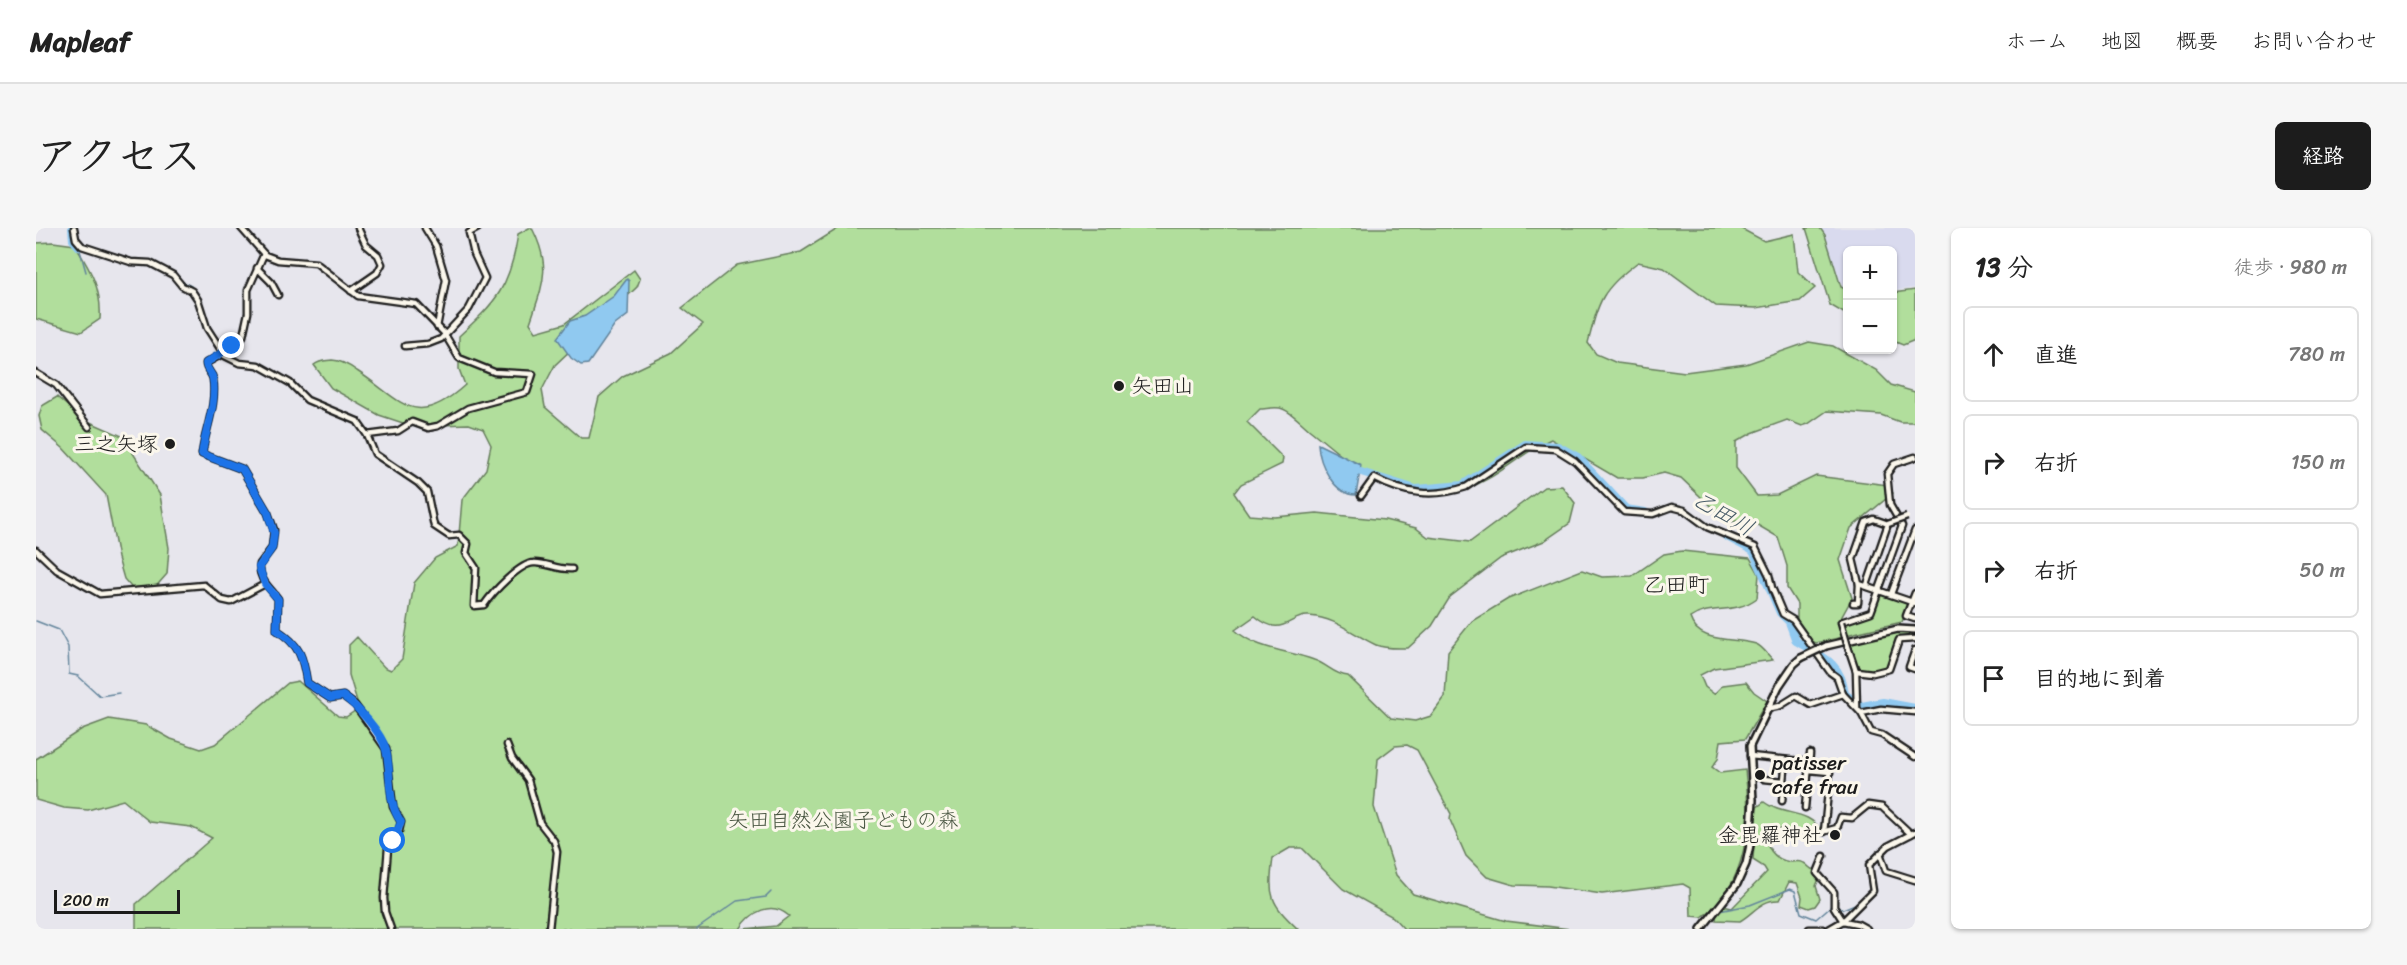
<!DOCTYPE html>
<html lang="ja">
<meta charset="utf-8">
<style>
:root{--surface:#fff;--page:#f6f6f6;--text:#222;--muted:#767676;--line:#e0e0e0;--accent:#1c1c1c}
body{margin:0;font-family:Sriracha,"Klee One",sans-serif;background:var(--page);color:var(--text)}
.controls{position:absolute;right:18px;top:18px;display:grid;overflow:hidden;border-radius:9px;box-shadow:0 2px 4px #0004}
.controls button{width:54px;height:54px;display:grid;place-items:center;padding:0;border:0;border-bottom:2px solid var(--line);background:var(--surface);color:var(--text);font:30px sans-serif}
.scale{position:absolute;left:18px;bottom:15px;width:126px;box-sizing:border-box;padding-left:6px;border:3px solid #1c1c1c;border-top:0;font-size:16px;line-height:21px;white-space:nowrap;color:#1c1c1c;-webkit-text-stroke:4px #fbf7ec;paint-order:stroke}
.stop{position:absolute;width:18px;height:18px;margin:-14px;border:4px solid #1a73e8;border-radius:50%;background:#fff}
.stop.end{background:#1a73e8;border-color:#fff;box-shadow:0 2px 6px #0008}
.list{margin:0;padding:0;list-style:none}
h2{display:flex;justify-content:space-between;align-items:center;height:78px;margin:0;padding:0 24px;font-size:26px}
h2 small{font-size:20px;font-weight:400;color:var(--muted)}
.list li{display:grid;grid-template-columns:39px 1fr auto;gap:18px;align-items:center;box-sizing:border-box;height:96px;margin:0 12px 12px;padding:0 12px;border:2px solid var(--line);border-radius:9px}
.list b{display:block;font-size:22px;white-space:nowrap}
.list em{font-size:20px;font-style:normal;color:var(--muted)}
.icon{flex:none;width:33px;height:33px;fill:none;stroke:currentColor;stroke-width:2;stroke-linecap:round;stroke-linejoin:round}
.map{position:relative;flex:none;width:1879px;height:701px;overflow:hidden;border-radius:9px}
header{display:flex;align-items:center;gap:36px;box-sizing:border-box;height:84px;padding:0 30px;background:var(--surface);border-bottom:2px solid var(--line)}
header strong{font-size:28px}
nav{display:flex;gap:33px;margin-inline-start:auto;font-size:21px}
.intro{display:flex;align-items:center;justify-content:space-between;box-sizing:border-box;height:144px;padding:0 36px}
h1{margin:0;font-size:42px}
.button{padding:15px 27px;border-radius:9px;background:var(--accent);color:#fff;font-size:21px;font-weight:700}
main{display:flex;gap:36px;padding:0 36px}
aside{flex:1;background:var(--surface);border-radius:9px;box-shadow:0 2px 4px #0004}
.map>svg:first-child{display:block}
.built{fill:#d9daee}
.green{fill:#b1de9c;stroke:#667d5c;stroke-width:1.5}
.water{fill:#90c9f0;stroke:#62849b;stroke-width:1.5}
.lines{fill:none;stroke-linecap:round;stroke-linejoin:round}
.stream{stroke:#62849b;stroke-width:1.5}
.river{stroke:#90c9f0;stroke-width:8}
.minor-casing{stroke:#1c1c1c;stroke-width:9}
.tertiary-casing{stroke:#1c1c1c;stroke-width:10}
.minor{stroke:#fbf7ec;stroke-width:4.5}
.tertiary{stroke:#fbf7ec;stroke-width:5}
.minor-bridge-casing{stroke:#1c1c1c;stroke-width:9;stroke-linecap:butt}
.tertiary-bridge-casing{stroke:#1c1c1c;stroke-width:10;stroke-linecap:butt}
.minor-bridge{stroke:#fbf7ec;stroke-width:4.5}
.tertiary-bridge{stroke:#fbf7ec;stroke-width:5}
.route{stroke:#1a73e8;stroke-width:8}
.poi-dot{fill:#1c1c1c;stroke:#fbf7ec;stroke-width:2}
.labels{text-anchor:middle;stroke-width:6;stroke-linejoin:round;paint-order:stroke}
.poi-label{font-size:21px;fill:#1c1c1c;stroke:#fbf7ec;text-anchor:start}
.park-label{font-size:21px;fill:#495642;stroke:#fbf7ec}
.water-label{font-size:22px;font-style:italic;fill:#455966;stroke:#fbf7ec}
.neighbourhood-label{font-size:22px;fill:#1c1c1c;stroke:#fbf7ec}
</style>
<header>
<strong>Mapleaf</strong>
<nav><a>ホーム</a><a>地図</a><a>概要</a><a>お問い合わせ</a></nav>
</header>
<div class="intro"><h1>アクセス</h1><a class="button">経路</a></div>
<main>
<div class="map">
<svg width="1879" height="701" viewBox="0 0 1879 701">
<rect width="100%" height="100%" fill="#e7e6ed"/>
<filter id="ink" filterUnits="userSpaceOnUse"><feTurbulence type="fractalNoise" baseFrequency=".0167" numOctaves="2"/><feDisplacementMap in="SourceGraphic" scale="12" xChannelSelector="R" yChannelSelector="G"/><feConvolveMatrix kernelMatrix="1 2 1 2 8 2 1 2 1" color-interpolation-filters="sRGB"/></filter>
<g filter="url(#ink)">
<path class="built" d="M1786,0h93v60l-22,3 -1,-41h-44l-1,38 -5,-2z"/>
<g class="green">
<path d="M493,0h3c20,39 11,56 -2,95l6,9 28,-8 70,-54 6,9 -3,8 -82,78 -13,25 3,17 36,31h8l10,-41 24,-21 48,-23 32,-29 -21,-16 55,-43 64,-13 38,-24h901l24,13 30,-7 4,38 17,16 -15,13 -44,7 -40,-2 -52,-38 -26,-6c-37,28 -39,38 -50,81l8,11 21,9 68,9 61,-8 63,-22 24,4 43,24 15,15 24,7v30h-15l-19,-7 -54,-4 -19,13 -6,2 -15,-6 -35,13 -16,9v26l21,28 20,-1 39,-19 72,9 5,8 -42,35 -11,32 12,38 -12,22 3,17 -27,6 -17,-8 -2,-4v-27l-10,-16v-22l-9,-29 -29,-17 -22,2 -46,-44 -17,-5 -21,5h-26l-66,-39c-33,15 -58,45 -95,52 -66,13 -97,-22 -145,-60 -8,-6 -18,-18 -28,-22 -6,-3 -17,0 -23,0l-13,13 36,36 -1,6 -41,20 -7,9 15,22 26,2 42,-4 68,7 31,8 12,9 42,5 74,-55 18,-1 13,17 -5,20 -26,18 -43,17 -51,39 -18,29 -24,22c-10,0 -23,1 -32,-3 -24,-11 -39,-27 -67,-29 -19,-2 -26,24 -54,0l-20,14c22,20 52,20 79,30 13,4 20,15 34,16l43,42 24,3 16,-5 14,-19 3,-46 24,-30 36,-22 74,-29 20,7 30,-1 32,-22 18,-3 68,7 9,16 -2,24c-24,18 -45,5 -67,20 8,26 43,19 66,26 6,2 12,11 17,16l-59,8 -14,7 5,12 9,7 9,-9 23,-3 8,10 13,9 -22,38 -24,2 -3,18 -6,8 8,6 25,-3c7,51 3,115 -43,147l-11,-1 -1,-28 -7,-4 -81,10 -54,-8 -34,-1 -27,-8 -21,-21 -16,-36 1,-6 -34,-64 -10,-5 -12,1 -17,13 -4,48 22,68 17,19 93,27 64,8h-166l-11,-12 -50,-28 -41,-41h-12l-17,10c-5,38 -3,45 25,71h-555l33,-3 13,-10c-18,-16 -38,-4 -49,13h-604v-25l76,-66 -21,-11 -41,-5 -27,-22 -35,10 -24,-2 -28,-8v-41l46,-30 27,-10 37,6 25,14 30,10 14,-5 73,-61 10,-2 40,35 8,1 13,-9 -10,-33v-30l8,-8 27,30 7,3 11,-11 12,-76 21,-25 23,-12 4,-46 24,-31 5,-24 -8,-16 -14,-5 -57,2 -33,-11 -48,-27 -17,-23c6,-5 11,-4 18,-5 9,0 18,6 25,11 45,29 57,60 108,14l-6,-16v-33c38,-35 51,-49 59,-102z"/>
<path d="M1770,0h14l5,7 16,52 6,3v25l-17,-10z"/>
<path d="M17,14l22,3c16,26 27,44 25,74l-19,13 -45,-13v-76z"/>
<path d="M1879,62v50l-12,5 -10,-4v-48z"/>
<path d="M21,169l26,22 39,17 38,59 9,53 -2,26 -15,17 -15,3 -13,-15 -6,-21 -12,-63 -43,-47 -21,-18 -3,-14 3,-10z"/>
<path d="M1845,366l28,10 -7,18 -56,13 -3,-12 30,-9z"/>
<path d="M1861,405h13l5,4h-16l-12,31 -15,3 -17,-4 -6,-23z"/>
<path d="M1728,574c19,15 44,6 58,30 -14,3 -22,-2 -38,1l-7,-6 -9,5c-5,14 7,28 22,30 4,0 10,-2 14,1 6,3 4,6 11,7l4,9 -3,7 4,13 -5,7 -6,2 -8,-3 1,-8 -5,-14 -8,-1 -9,18c-19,-1 -26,13 -40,21l-24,-1 1,-9 6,-5 9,2 35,-36 -3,-5 -11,-7 3,-52z"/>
</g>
<g class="water">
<path d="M591,51l2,2 -1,34 -13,10 -27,39 -7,1 -10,-7 -14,-20 13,-17 15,-5 29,-20z"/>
<path d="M1282,216l43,21 -5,30c-22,0 -37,-31 -38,-51z"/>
</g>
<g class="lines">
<g class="stream">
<path d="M43,19l7,25"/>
<path d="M61,25l23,8"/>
<path d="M129,45l9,5"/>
<path d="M145,53l10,5 9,14"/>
<path d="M0,393l23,9 9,17 1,27 9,2 22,20 19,-3"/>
<path d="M1683,683l31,-6 40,-16 5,2 6,22 15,6 16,-14 11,4 12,-5"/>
<path d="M661,701l40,-28 29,-4 5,-5"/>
</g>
<g class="river">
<path d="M36,0l1,12 6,7"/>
<path d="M1325,244l55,17 46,-4 63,-41 33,2 20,11 48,52 19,3"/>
<path d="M1689,308l28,15 27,62 9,9 7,19c23,14 46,20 49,53l17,12 21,-4 32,6"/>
</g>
<g class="minor-casing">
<g id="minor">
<path d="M38,0l2,11 6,7 49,16 19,1 23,12 9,11 10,5 6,9 9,28 18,28 14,7 19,2 32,18 17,17 50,21 10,14 8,19 43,29 9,9 7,34 15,10 10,-1 9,9 -2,9 10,15 -2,38 10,-1c9,-13 36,-42 50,-42 11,-1 23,7 38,6"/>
<path d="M205,0l24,27 13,5 38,3 42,33 58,8 28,29 15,25 35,14 39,2 -6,18 -59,16 -30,18 -10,2 -16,-6 -14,9 -31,4"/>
<path d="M389,0l11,18 10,34 -9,47"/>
<path d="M228,26l-16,36v23l-5,23 -15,15 -22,12c0,8 6,9 7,16 4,26 -8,51 -11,75l40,15 26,44 6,17 -2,18 -12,16c-2,16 10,23 18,35l-1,31c23,15 26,27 30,53l23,15 13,-2 12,9 31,44 7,58 8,15 -2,9 -11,17 -4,50 1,14 6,17"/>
<path d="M221,40l14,14 7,13"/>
<path d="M315,63l26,-18 5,-9 -4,-9 -12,-10 -8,-17"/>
<path d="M369,118l23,-2 13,-5 28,-30 16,-31 -11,-24 -5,-21 9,-5"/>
<path d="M0,145l20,12 33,42"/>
<path d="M1325,268l13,-18c30,16 59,20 92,9l60,-40 30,2 19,12 49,51 29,2 19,-7 12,3 23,17 48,20 14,28 3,13 11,26 10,6 37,52 7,5 6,17 18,19 10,19 11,3 33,22"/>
<path d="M0,322l21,20 43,24 104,-9 18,15 9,2 34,-18"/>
<path d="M1831,357l21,-61 -14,-5 -8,3 -13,37 6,25 56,19"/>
<path d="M1879,365l-9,23 9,3"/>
<path d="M1855,366l24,-64"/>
<path d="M1817,375h5l1,-19"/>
<path d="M1805,394l30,-10 31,-86 -12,-21 -3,-31 7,-10 21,-7"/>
<path d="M1812,419l8,24 1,37"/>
<path d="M1879,422l-6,17 6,2"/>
<path d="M1820,443l17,2 16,-4 10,-29 16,-1"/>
<path d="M1731,481l13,-3 16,-10 15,9 32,-11"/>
<path d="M1825,485l20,-4 34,3"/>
<path d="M471,517l5,13 16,22 12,43 14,18 3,11 -8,77"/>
<path d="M1714,528l60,6"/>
<path d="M1773,542l21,2 -6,60"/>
<path d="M1728,551l20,2"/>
<path d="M1746,573l4,-41"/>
<path d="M1769,580l5,-55"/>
<path d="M1790,603l11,-3 4,-11 11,1 16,-13 14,2 29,27"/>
<path d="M1844,625l6,18 29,9"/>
<path d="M1788,628l-7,17 17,19v15l9,14 15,3 9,5"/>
<path d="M1773,701h14"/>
<path d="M1793,701l14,-8 30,-30 -4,-26 19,-19 27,-14"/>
</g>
</g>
<g class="tertiary-casing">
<g id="tertiary">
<path d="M1790,418l72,-17 17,1"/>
<path d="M1665,701l36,-45 9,-20 4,-19 3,-45 -3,-54 29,-60 15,-22 7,-6"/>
</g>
</g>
<use href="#minor" class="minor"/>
<use href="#tertiary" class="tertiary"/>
<g class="minor-bridge-casing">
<g id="minor-bridge">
<path d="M1852,296l19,-7"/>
<path d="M1805,394l7,25"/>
</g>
</g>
<g class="tertiary-bridge-casing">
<path id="tertiary-bridge" d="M1765,430l25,-12"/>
</g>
<use href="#minor-bridge" class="minor-bridge"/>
<use href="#tertiary-bridge" class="tertiary-bridge"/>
</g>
</g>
<g class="lines" filter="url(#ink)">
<path class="route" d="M196,118l-26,17c0,8 6,9 7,16 4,26 -8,51 -11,75l40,15 26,44 6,20 -2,15 -13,19 6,17 13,15 -1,31c23,15 26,27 30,53l23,15 13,-2c14,10 39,37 43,54 6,24 0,51 15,72l-8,19"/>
</g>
<g class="poi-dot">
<circle cx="1083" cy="158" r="6"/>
<circle cx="134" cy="216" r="6"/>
<circle cx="1724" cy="547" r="6"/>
<circle cx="1799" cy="607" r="6"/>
</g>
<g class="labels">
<g class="poi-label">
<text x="1095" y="165">矢田山</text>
<text x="122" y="223" text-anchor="end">三之矢塚</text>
<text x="1736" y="542">patisser<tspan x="1736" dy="24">cafe frau</tspan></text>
<text x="1787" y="614" text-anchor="end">金毘羅神社</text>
</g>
<g class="park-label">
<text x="807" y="599">矢田自然公園子どもの森</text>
</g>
<g class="water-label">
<text transform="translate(1688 285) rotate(30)" y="8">乙田川</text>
</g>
<g class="neighbourhood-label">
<text x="1640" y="364">乙田町</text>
</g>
</g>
</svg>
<div class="controls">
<button>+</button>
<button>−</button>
</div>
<div class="scale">200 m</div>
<div class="stop" style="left:357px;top:613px"></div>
<div class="stop end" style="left:196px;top:118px"></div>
</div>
<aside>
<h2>13 分<small>徒歩 · 980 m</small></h2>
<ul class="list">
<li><svg class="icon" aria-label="ahead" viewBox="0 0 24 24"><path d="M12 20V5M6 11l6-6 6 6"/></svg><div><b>直進</b></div><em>780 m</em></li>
<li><svg class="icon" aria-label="right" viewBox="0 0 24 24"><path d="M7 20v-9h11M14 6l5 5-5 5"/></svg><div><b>右折</b></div><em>150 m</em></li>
<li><svg class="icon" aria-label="right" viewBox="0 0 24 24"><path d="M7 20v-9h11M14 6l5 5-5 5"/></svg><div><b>右折</b></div><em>50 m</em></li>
<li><svg class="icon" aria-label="arrive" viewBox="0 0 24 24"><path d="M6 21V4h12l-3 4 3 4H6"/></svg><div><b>目的地に到着</b></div></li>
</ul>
</aside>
</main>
